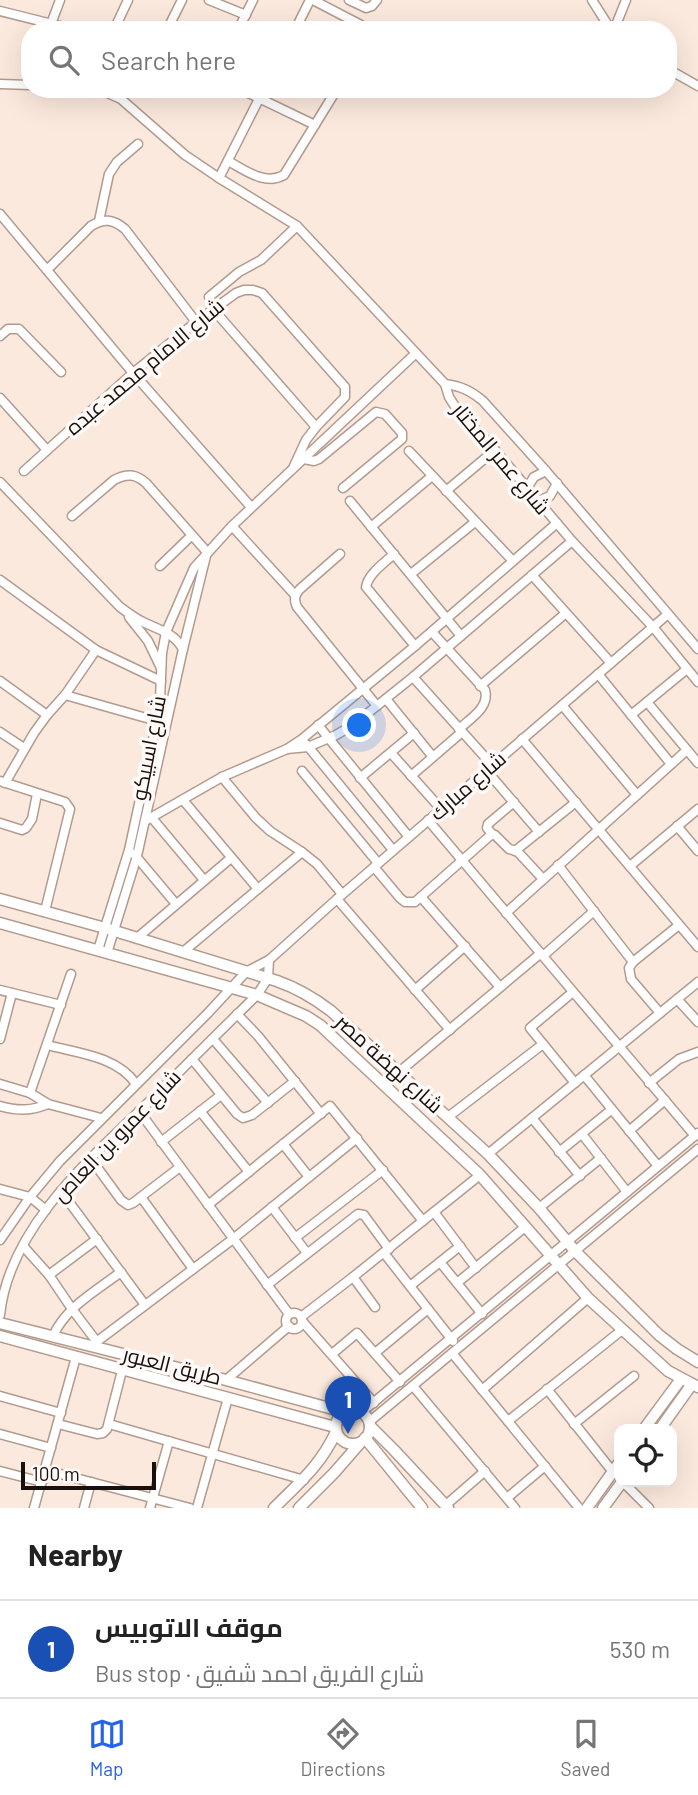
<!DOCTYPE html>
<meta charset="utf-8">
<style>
:root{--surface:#fff;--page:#f2f2f2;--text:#222;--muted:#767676;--line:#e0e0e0;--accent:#2563eb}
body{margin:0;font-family:Barlow,Cairo,sans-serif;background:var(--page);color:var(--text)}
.controls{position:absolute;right:21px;bottom:21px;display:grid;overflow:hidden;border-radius:14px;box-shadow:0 7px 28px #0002}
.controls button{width:63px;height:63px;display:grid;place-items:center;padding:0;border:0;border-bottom:2px solid var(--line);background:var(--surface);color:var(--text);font:35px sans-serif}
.scale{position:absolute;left:21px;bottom:18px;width:135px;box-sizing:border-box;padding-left:7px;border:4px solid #18100c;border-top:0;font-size:19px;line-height:24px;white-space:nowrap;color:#18100c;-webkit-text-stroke:5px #fffaf7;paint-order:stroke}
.you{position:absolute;left:360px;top:726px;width:24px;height:24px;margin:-18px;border:5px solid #fff;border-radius:50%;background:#1a73e8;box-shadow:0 0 0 10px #1a73e833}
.badge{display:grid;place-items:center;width:46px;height:46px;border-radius:50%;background:var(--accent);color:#fff;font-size:23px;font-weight:700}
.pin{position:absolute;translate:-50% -58px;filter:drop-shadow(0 2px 4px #0008)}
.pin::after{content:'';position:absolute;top:37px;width:24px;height:21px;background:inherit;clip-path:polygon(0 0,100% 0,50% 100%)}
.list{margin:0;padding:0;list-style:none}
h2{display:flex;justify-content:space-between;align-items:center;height:91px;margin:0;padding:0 28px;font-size:30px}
h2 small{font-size:23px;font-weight:400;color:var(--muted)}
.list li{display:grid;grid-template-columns:46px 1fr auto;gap:21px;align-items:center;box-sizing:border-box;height:98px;padding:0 28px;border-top:2px solid var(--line)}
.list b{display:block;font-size:26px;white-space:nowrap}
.list p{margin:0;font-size:23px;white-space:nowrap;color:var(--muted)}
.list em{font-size:23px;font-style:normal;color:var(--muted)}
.icon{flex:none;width:38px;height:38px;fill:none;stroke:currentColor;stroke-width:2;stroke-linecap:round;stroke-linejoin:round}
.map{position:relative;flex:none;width:698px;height:1508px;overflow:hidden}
.search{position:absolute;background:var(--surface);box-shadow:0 7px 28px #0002;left:21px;right:21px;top:21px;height:77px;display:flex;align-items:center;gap:18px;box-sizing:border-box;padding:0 24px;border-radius:28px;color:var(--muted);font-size:26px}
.sheet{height:189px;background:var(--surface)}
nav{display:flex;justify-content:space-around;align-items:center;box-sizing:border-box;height:98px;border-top:2px solid var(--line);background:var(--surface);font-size:19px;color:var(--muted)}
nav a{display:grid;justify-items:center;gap:4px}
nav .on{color:var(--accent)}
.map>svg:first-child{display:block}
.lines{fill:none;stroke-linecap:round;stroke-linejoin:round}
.minor-casing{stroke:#b29b8e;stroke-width:11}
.tertiary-casing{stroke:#b29b8e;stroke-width:13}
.minor{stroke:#fff;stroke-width:8}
.tertiary{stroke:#fff;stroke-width:10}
.labels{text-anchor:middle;stroke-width:7;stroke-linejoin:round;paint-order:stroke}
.street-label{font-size:21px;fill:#18100c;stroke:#fffaf7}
</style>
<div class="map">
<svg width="698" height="1508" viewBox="0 0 698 1508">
<rect width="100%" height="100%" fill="#fce9de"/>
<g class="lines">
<g class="minor-casing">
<g id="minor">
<path d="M209,0l37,15"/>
<path d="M313,0l48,25 4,5"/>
<path d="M349,0l17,8 6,-2 5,-6"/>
<path d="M592,0l19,30"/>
<path d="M0,11l76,19"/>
<path d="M51,24l9,-24"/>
<path d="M114,30l14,-30"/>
<path d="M167,30l15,-30"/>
<path d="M238,30l15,-30"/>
<path d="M295,30l15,-30"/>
<path d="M614,30l12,-30"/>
<path d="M668,69l30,17"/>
<path d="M0,84l30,1"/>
<path d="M99,89l22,10 64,56 34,23 78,48 148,158 4,13 7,11 39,42 77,91 81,86 45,55"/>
<path d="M240,89l75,36"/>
<path d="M228,161c17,9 37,25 56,14l53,-86"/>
<path d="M219,178l45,-89"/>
<path d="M0,214l133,159 118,134"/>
<path d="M99,221l10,-47 8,-12 21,-18"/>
<path d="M47,270l44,-44c13,-8 22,-7 34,3l71,93"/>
<path d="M209,297l30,-25 22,-12 36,-34"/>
<path d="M213,309l103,118"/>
<path d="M0,336l8,-7h11l42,43"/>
<path d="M445,384c16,2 26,7 38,17l63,70 152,178"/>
<path d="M0,398l47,52"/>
<path d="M409,451l104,110"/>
<path d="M304,459l10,2 5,-2 57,-47 9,2 17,19v6l-59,49"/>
<path d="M24,471l109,-98 63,-51 40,-29 8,-3h9l9,3 83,94v10l-29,30 -10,13 -12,26"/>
<path d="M0,482l120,125c8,6 16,12 25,16 15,7 29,10 38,26"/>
<path d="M527,488l7,-11 12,-6"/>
<path d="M446,491l49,-41"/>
<path d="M350,501l111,135"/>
<path d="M538,501l12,-5 7,-13"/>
<path d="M72,516l42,-36c13,-7 22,-6 32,3l61,69"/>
<path d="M232,526l63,69"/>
<path d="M371,527l61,-51"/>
<path d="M340,554l-40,35c-6,7 -6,11 -3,18l80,99"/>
<path d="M394,554c-10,9 -26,20 -28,33l49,59"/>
<path d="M160,566l32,-31"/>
<path d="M411,574l64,-52"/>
<path d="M532,575l79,88"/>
<path d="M0,580l96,70 65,31"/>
<path d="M129,617l19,24 13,27"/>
<path d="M432,632l53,58c5,17 -14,28 -26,39"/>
<path d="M598,674l73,90"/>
<path d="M413,677l79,88"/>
<path d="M0,681l47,34"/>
<path d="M480,686l86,-73"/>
<path d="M65,695l92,26"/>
<path d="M386,699l47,58"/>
<path d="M647,702l51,61"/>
<path d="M562,705l75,90"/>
<path d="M631,715l56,-46"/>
<path d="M318,725l91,112"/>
<path d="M0,732l24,16"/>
<path d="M522,739l176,208"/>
<path d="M306,744l87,106"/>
<path d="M287,749l21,-2 28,-12 17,-10 60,-48 159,-136"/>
<path d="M391,753l50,56"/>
<path d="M486,770l53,62"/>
<path d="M302,771l76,92"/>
<path d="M411,776l51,-44"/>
<path d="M222,777l34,41 14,13 32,21 15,12 25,30"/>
<path d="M360,778l54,-45"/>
<path d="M0,781l65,21 5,7 -25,102"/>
<path d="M5,783l29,-50 13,-18 18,-20 31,-45"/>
<path d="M183,800l75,89"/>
<path d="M152,818l52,62"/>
<path d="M428,820l267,316"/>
<path d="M145,821l77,-44 65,-28 15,-10 113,-93 142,-123"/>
<path d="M0,823l22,7 4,-2 6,-9 5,-25"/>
<path d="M677,826l21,25"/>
<path d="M492,834l-5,-6 1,-4 26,-22"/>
<path d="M515,851l61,-49"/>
<path d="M134,854l42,50"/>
<path d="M558,865l75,97"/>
<path d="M630,866l68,-57"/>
<path d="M374,867l26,31 5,4h10l77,-68 3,1 14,14 8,2 26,28"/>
<path d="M421,897l79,90"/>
<path d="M337,899l113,131"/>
<path d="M506,913l181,-163"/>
<path d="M137,938l94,-80"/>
<path d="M98,950l31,-100 28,-129 3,-21 2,-47 4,-21 28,-64 38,-42 184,-173"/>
<path d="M183,952l119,-100"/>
<path d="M107,953l30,-97 46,-207 24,-97"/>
<path d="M543,956l51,-45"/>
<path d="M0,990l61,15"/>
<path d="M415,990l50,-44"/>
<path d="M573,992l-43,36 45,55"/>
<path d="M677,999l21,23"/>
<path d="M660,1013l-29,-34 -2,-11 4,-6 46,-37"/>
<path d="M237,1014l21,22 63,78"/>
<path d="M0,1039l12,-46"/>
<path d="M213,1039l55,64"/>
<path d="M47,1045c30,8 70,11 89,39"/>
<path d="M192,1059l45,55 6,4 9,-3 43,-34"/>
<path d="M399,1072l142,-119"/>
<path d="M584,1075l74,91"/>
<path d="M649,1083l30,-24 19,-7"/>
<path d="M0,1084l30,9 18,11 53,14"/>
<path d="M30,1093l41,-119"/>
<path d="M0,1106c18,5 31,5 48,-2"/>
<path d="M139,1111l150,203"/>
<path d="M200,1111l49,61"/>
<path d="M448,1117l95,-73"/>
<path d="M532,1118l48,58"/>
<path d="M629,1131l36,-31"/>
<path d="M582,1134l45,58"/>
<path d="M161,1142l60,-47"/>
<path d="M283,1144l26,33"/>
<path d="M559,1152l52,-42"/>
<path d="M488,1154l210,-172"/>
<path d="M91,1159l30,41 7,5 5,-2 47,-36"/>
<path d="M0,1189l30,8 16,13"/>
<path d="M61,1191l84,114"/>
<path d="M141,1197l52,72"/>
<path d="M208,1205l122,-99 93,115"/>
<path d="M272,1207l35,46"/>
<path d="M539,1208l62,-50"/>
<path d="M434,1212l42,56"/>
<path d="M295,1238l88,-68"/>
<path d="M0,1240l30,-43 30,-36 148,-148 38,-41 23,-12 68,-61 331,-285"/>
<path d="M23,1246l26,29 23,34 25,33"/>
<path d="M384,1253l69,88"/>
<path d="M440,1262l42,52"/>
<path d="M49,1275l48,-36"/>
<path d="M353,1277l22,30"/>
<path d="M457,1283l68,-56"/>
<path d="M267,1285l91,-71 6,1 25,34"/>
<path d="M410,1286l50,-40"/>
<circle cx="294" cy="1321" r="8"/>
<path d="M0,1315c9,-89 94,-160 154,-218 34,-34 68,-68 103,-102l11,-17 1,-18"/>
<path d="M301,1317l52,-40 127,-102"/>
<path d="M302,1321l72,82"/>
<path d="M53,1336c13,-29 44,-46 68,-64"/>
<path d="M91,1346l142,-107 124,-101"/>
<path d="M375,1353l53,-44"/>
<path d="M452,1353l127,155"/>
<path d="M332,1354l25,-21 43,49"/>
<path d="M226,1380l63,-54"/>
<path d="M413,1386l102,122"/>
<path d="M547,1389l66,83"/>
<path d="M482,1390l106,-92"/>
<path d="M0,1396l61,17"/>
<path d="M362,1412l336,-279"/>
<path d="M508,1421l114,-91"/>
<path d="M369,1422l329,-273"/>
<path d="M58,1424l39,10 6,-1 4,-4 19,-74"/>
<path d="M109,1424l195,56"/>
<path d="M574,1424l60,-48"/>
<path d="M0,1434l51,14"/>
<path d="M45,1470l145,38"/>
<path d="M0,1471l42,11"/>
<path d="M623,1482l26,26"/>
<path d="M507,1498l38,-32"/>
<path d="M446,1505l39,-34"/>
<path d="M34,1508l42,-151"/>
<path d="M84,1508l7,-26"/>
<path d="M150,1508l19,-67"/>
<path d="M197,1508l31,-110"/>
</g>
</g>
<g class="tertiary-casing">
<g id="tertiary">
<path d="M0,899l105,29 172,53c20,7 37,17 54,30l157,143 51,54 37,44 83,83 18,14 21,13"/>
<path d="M0,923l257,72 49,21 14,9 160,150 108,123 80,73 30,16"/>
<path d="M0,1323l226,57 118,32"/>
<path d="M0,1336l335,91"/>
<circle cx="353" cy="1427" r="17"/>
<path d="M370,1426l24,24 54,58"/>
<path d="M644,1429l37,-50"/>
<path d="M660,1429l32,-45"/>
<path d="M365,1438l57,70"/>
<path d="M274,1508c26,-26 46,-42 62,-76"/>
<path d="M299,1508l35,-35 27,-31"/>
<path d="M587,1508l32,-45"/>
<path d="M603,1508l19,-26"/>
</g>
</g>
<use href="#minor" class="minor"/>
<use href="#tertiary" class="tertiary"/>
</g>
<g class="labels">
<g class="street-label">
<text transform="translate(145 367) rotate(-40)" y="7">شارع الامام محمد عبده</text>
<text transform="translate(501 459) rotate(50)" y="7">شارع عمر المختار</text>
<text transform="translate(149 748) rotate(-79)" y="7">شارع اسبيكو</text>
<text transform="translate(468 786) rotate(-41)" y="7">شارع مبارك</text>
<text transform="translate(389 1064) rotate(42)" y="7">شارع نهضة مصر</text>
<text transform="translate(117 1136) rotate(-46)" y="7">شارع عمرو بن العاص</text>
<text transform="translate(172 1366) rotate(14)" y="7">طريق العبور</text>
</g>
</g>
</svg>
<div class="controls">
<button><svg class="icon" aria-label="locate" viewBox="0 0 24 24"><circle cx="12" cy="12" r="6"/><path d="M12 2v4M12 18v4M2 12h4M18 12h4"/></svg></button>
</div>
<div class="scale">100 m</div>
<div class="you"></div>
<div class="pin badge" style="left:348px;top:1434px;background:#1a4fb4">1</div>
<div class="search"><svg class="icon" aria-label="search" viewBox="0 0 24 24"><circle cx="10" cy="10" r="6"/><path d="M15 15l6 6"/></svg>Search here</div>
</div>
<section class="sheet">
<h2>Nearby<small></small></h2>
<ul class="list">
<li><span class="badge" style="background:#1a4fb4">1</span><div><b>موقف الاتوبيس</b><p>Bus stop · شارع الفريق احمد شفيق</p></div><em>530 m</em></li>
</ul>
</section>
<nav>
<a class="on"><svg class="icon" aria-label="map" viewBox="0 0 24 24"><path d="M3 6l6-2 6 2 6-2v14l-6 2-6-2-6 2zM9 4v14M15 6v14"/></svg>Map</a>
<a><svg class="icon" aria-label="directions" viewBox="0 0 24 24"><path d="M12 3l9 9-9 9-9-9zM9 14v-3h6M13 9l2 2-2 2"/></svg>Directions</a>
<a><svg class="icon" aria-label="saved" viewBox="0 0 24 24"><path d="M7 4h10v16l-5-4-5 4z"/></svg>Saved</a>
</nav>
